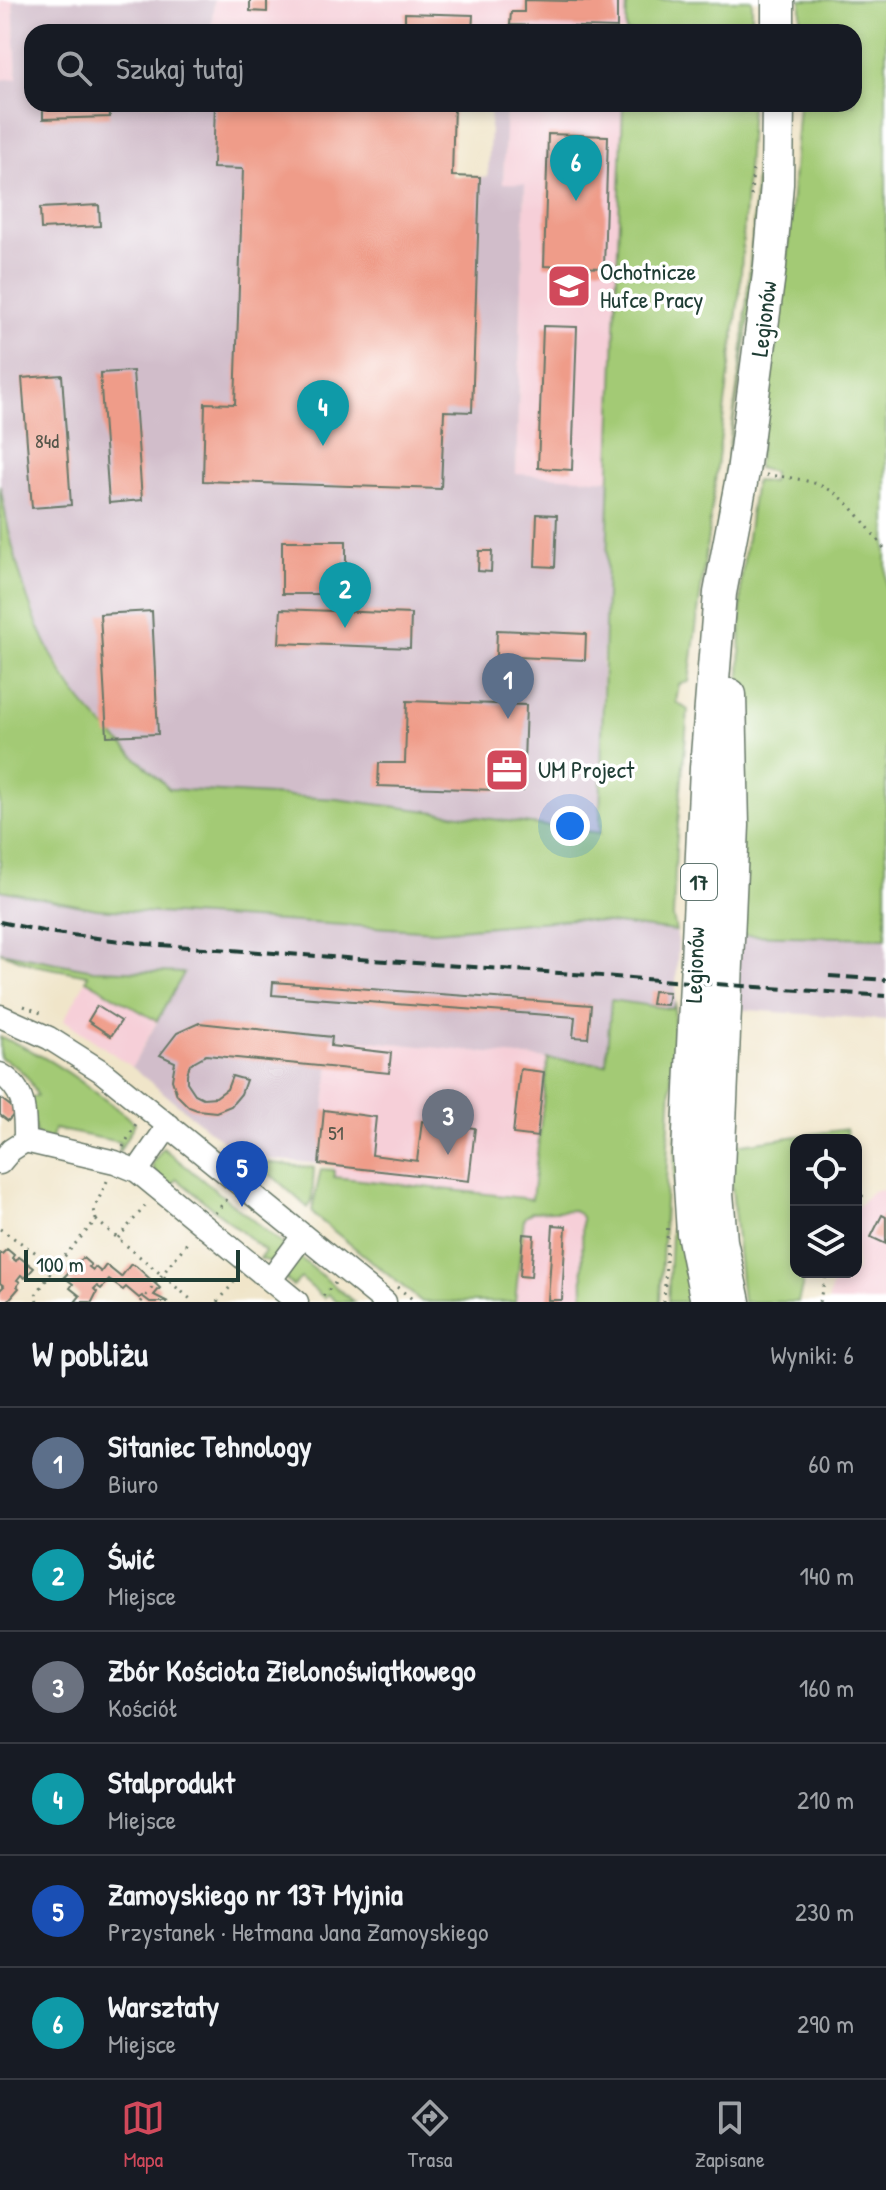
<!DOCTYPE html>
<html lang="pl">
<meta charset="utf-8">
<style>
:root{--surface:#171b24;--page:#242831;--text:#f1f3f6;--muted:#9ea1a6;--line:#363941;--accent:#d1495b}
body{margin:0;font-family:"Patrick Hand",sans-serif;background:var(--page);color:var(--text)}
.controls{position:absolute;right:24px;bottom:24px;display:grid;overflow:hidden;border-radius:16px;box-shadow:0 4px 12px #0003}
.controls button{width:72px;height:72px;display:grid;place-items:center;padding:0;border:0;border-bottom:2px solid var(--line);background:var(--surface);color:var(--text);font:40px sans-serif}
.scale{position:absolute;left:24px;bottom:20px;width:216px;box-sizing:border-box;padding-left:8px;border:4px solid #1f3d34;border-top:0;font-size:22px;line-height:28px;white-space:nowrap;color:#1f3d34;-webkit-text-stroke:6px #fff;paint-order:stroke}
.you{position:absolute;left:570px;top:826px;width:28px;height:28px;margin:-20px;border:6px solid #fff;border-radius:50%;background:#1a73e8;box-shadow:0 0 0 12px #1a73e833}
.badge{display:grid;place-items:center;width:52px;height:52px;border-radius:50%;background:var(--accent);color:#fff;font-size:26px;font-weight:700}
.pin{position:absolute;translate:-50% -66px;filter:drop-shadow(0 2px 4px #0008)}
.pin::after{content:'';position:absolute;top:42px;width:28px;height:24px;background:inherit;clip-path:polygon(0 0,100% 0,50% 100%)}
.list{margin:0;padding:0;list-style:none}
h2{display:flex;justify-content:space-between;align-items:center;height:104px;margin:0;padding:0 32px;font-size:34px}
h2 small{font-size:26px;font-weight:400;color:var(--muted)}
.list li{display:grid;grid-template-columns:52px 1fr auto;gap:24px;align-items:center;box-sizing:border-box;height:112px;padding:0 32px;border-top:2px solid var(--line)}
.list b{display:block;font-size:30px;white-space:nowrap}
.list p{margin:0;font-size:26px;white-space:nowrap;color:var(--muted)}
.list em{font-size:26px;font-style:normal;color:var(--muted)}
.icon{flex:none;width:44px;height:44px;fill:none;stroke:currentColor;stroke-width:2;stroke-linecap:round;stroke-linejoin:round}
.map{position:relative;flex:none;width:886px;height:1302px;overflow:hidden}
.search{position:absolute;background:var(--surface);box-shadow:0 4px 12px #0003;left:24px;right:24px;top:24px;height:88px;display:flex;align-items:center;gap:20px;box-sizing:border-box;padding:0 28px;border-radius:24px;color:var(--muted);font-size:30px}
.sheet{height:776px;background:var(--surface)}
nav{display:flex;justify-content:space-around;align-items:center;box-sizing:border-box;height:112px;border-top:2px solid var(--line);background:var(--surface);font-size:22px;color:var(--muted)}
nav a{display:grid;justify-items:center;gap:4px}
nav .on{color:var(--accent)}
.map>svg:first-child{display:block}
.built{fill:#f6cfd8}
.industrial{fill:#d1bdca}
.green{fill:#a3ca74;stroke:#618454;stroke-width:2}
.building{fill:#ef9c89}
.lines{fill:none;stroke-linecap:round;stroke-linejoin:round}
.minor-casing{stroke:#687868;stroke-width:25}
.highway-casing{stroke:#687868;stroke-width:35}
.path{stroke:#687868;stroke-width:3;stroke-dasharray:2 6;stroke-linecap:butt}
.minor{stroke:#fff;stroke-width:22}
.highway{stroke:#fff;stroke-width:32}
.rail{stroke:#1f3d34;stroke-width:4;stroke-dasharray:12 6;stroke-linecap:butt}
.labels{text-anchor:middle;stroke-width:7;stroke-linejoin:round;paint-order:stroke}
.number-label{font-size:20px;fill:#535549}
.shield{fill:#fff;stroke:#627771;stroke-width:2}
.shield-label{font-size:22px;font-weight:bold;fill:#1f3d34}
.poi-label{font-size:24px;fill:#1f3d34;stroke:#fff;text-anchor:start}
.street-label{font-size:24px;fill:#1f3d34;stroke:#fff}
</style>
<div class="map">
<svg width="886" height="1302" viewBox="0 0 886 1302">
<rect width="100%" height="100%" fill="#fff"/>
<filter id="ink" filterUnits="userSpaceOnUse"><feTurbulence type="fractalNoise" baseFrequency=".0125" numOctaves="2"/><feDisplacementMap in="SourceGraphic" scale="16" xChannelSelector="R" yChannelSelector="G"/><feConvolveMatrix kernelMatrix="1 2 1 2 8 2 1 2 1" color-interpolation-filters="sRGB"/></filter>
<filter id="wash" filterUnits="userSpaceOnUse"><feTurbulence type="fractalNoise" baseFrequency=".006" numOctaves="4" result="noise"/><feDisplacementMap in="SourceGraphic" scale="32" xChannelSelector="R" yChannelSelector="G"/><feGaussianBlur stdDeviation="1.8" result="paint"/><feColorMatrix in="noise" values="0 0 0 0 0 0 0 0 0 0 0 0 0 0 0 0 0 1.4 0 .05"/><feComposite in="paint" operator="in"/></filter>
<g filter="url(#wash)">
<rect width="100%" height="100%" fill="#f0e5c9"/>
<g class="built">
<path d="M0,0h13l4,79 -17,1z"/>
<path d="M214,0h413l-1,32h-415z"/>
<path d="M506,104h117l-12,376 -95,-5 9,-290 -22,-1z"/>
<path d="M86,980l71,41 -25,46 -68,-47z"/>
<path d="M332,1037l216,22 -16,140 -199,-22 1,-11 -15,-2z"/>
<path d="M886,1190v112h-58l7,-30h21v-63l16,-18z"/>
<path d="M574,1210l8,7 1,85h-68l9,-84 8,-6z"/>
</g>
<g class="industrial">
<path d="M13,0h201l-3,32h-179v72h183l-1,64 274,9 3,-73h15l-3,79 22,1 -9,290 95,6 -9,187 -2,166 -264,-34 -167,-9 -87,-88 -37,-60 -21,-58 -19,-68 -5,-31v-405l17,-2z"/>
<path d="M0,890l97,19 338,22 139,-12 102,12 2,10 -3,64 -3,4 -30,-3 -36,59 -274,-28 -13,127 -78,-8 -109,-89 52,-94 -91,-3 -93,-18z"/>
<path d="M738,935l148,3v82l-152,-11z"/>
</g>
<g class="green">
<path d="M627,0h125v32h-126z"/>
<path d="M801,0h85v938l-148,-3 3,-355 14,-99 17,1 1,-10 -16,-4 29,-194 13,-170h55v-72h-53z"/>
<path d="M623,104h128l-11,185 -51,393 -10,2 -3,18 12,8 -12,137 -3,70 3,14 -102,-12 -139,12 -338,-22 -97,-19v-405c13,75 34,156 82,217 24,30 60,60 87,87l167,10 264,34c4,-243 15,-486 23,-729z"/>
<path d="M760,104l-1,90 -8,113 -44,290 35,-241 11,-127z"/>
<path d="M0,952l93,18 91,3 -27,48 -71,-41 2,-5 -54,-10z"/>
<path d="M611,1000l61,9 3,-4 -15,297h-77l-1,-85 -8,-7 -42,2 -8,6 -9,84h-93l-108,-87 -2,-4 9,-42 13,1v7l198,22 16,-140 58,5z"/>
<path d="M681,1017l18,285h-31z"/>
<path d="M0,1037c52,19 93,53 135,86l-16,29 1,-10 -66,-13 -2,11 -16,-6 -7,-36 8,-2c-6,-19 -19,-30 -37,-39z"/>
<path d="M846,1129l3,11h-53v132h10l-8,30h-55l-15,-156z"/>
<path d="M163,1148l123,99 -15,15 -11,-3 5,-8 -88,-72 -6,7 -17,-15 -2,-7z"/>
<path d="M247,1160l67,8 -2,33 -4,7 -32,-29z"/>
<path d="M298,1256l56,46h-17l-9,-8 -4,4 -23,-20 -8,8 -8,-8z"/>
</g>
<g id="blocks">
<g class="building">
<path d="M250,0h17v12l-17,-1z"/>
<path d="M524,0l93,2v26l-107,-3 1,-13h13z"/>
<path d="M405,13l68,2 -1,17 -67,-1z"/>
<path d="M43,104h66l1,13 -67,2z"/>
<path d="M215,104h239l-2,72 28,1 -8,235 -28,-1 -3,78 -238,-8 2,-78 30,1 8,-235 -30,-1z"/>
<path d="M548,134l60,2 -4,132 -60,-2z"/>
<path d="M99,205l1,21 -59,3 -1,-21z"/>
<path d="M543,326l34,1 -5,143 -34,-2z"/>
<path d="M133,371l9,129 -33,3 -9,-130z"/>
<path d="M62,375l9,130 -39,3 -10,-130z"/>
<path d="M537,514l20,1 -2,52 -20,-1z"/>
<rect x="282" y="541" width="64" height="53"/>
<path d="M479,551h13l-1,21 -13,-1z"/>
<path d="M281,609l130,5 -1,34 -131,-5z"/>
<path d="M152,611l6,123 -51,2 -7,-122z"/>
<path d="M497,630l89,4 -1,26 -89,-4z"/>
<path d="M407,701l119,4 -3,86 -145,-5 1,-23h26z"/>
<path d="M273,982l318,23 -3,33 -15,-1 2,-20 -303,-22z"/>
<path d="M653,991l16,1 -2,13 -16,-1z"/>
<path d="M97,1006l24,15 -10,15 -23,-15z"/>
<path d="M199,1023l133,14 -1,9 60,7 -2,20 -183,-18 -16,9 -3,10v8l8,12 8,4 13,-1 11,-8 5,-13 14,4 -5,14 -10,12 -15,6 -19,-2 -8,-3 -12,-12 -5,-15 3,-18 -15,-7 17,-22z"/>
<path d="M520,1069l24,3 -7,65 -24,-3z"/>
<path d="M0,1098l17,13 -9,10 -8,-6z"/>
<path d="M324,1110l52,7 -4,38 45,6 5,-40 53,7 -6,53 -150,-17z"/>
<path d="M882,1215l4,2v27l-15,-7z"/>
<path d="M553,1225l13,1 -4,74h-14z"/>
<path d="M523,1234l11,1 -3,42 -11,-1z"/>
<path d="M7,1249l7,6 -2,3 4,3 3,-4 15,11 -9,10 -4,-3 -4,5 3,2 -3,4 2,2 -12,14h-7v-12l4,-4 -4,-3v-30l2,1z"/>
<path d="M83,1258l8,7 -2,2 4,3 2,-3 6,5 5,-7 15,12 10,-13 5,2 24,22 -6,7 14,7h-18l-8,-6 -3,2 -13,-11 -3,3 -14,-10 -8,9 -4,-3 -3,3 3,3 -5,10h-17l5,-6 -10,-8 3,-4 -9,-7z"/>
</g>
</g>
</g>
<g filter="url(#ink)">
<use href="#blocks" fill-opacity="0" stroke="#687868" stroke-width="2"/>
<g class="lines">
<g class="minor-casing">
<g id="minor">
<path d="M0,1016l49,22 52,33 284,231"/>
<path d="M0,1074c26,15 25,39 25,67l-14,9 -11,13"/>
<path d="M25,1141l90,21 22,9 160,131"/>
<path d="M137,1171l32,-46"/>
<path d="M271,1279l32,-43"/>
</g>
</g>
<g class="highway-casing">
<g id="highway">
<path d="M778,0v32"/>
<path d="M730,695l3,130 -16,368 4,48 13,61"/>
<path d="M707,1302l-14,-69 -5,-79 18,-386 14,-175 23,-121 27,-206 7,-82 1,-80"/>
</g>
</g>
<g class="path">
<path d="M751,196l2,-29"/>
<path d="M766,475c72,6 78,21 120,76"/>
<path d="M24,1006l19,8"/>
<path d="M123,1147l14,-25"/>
<path d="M856,1202l11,-11"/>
<path d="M215,1213l13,-15"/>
<path d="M96,1220l-2,-11 14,-30"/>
<path d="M0,1229l56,37"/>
<path d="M118,1238l29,-34"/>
<path d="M397,1287l19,15"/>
<path d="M323,1296l12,-13"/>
<path d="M37,1302l-2,-6 21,-30 40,-46 98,82"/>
<path d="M141,1302l49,-63"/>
<path d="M218,1302l20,-25"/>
<path d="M664,1302l4,-80"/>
<path d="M819,1302l8,-30"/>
</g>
<use href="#minor" class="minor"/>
<use href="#highway" class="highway"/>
<g class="rail">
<path d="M0,922l47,10 99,12 740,52"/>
<path d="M829,976l57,4"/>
</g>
</g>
</g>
<defs>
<g id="school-square" transform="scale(2.3)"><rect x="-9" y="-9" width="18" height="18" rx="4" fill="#d1495b" stroke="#fff"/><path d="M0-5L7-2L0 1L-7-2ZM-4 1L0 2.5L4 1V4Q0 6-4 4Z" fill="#fff"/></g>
<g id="office-square" transform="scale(2.3)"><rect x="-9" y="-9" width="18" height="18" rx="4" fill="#d1495b" stroke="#fff"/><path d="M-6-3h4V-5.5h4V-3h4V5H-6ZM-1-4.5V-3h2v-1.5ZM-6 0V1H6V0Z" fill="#fff"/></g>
</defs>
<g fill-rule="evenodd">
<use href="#school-square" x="569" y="286"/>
<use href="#office-square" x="507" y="770"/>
</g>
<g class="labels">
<g class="number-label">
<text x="47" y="448">84d</text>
<text x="336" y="1140">51</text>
</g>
<rect class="shield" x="681" y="864" width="36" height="36" rx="6"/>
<g class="shield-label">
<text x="699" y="890">17</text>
</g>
<g class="poi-label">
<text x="600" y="280">Ochotnicze<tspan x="600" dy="28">Hufce Pracy</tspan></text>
<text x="538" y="778">UM Project</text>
</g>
<g class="street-label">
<text transform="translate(764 319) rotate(-83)" y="8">Legionów</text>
<text transform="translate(695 965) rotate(-88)" y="8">Legionów</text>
</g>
</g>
</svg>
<div class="controls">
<button><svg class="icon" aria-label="locate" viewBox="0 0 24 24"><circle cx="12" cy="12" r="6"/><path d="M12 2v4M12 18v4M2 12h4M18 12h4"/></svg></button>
<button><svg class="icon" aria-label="layers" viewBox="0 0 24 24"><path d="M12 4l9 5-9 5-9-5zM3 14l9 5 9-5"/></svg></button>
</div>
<div class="scale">100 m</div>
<div class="you"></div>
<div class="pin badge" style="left:508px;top:719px;background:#5c6f8a">1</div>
<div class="pin badge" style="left:345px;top:628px;background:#0f9aa8">2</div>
<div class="pin badge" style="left:448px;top:1155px;background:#6b7280">3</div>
<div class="pin badge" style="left:323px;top:446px;background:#0f9aa8">4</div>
<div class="pin badge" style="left:242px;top:1207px;background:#1a4fb4">5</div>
<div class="pin badge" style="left:576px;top:201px;background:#0f9aa8">6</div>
<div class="search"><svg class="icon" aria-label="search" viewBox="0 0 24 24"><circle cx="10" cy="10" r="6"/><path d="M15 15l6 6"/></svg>Szukaj tutaj</div>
</div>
<section class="sheet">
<h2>W pobliżu<small>Wyniki: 6</small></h2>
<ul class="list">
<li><span class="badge" style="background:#5c6f8a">1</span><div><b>Sitaniec Tehnology</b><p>Biuro</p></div><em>60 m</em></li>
<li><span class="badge" style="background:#0f9aa8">2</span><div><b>Świć</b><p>Miejsce</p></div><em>140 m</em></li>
<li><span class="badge" style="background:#6b7280">3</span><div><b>Zbór Kościoła Zielonoświątkowego</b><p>Kościół</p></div><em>160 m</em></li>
<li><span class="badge" style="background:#0f9aa8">4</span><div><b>Stalprodukt</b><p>Miejsce</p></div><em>210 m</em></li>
<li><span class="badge" style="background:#1a4fb4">5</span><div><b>Zamoyskiego nr 137 Myjnia</b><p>Przystanek · Hetmana Jana Zamoyskiego</p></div><em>230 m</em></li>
<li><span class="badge" style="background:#0f9aa8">6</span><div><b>Warsztaty</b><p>Miejsce</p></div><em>290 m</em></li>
</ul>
</section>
<nav>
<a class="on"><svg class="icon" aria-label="map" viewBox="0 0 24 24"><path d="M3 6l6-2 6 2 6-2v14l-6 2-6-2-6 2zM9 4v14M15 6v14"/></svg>Mapa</a>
<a><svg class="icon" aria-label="directions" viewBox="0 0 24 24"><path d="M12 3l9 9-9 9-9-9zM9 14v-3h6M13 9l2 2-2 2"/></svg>Trasa</a>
<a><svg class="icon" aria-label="saved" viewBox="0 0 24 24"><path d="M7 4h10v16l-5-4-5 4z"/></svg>Zapisane</a>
</nav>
